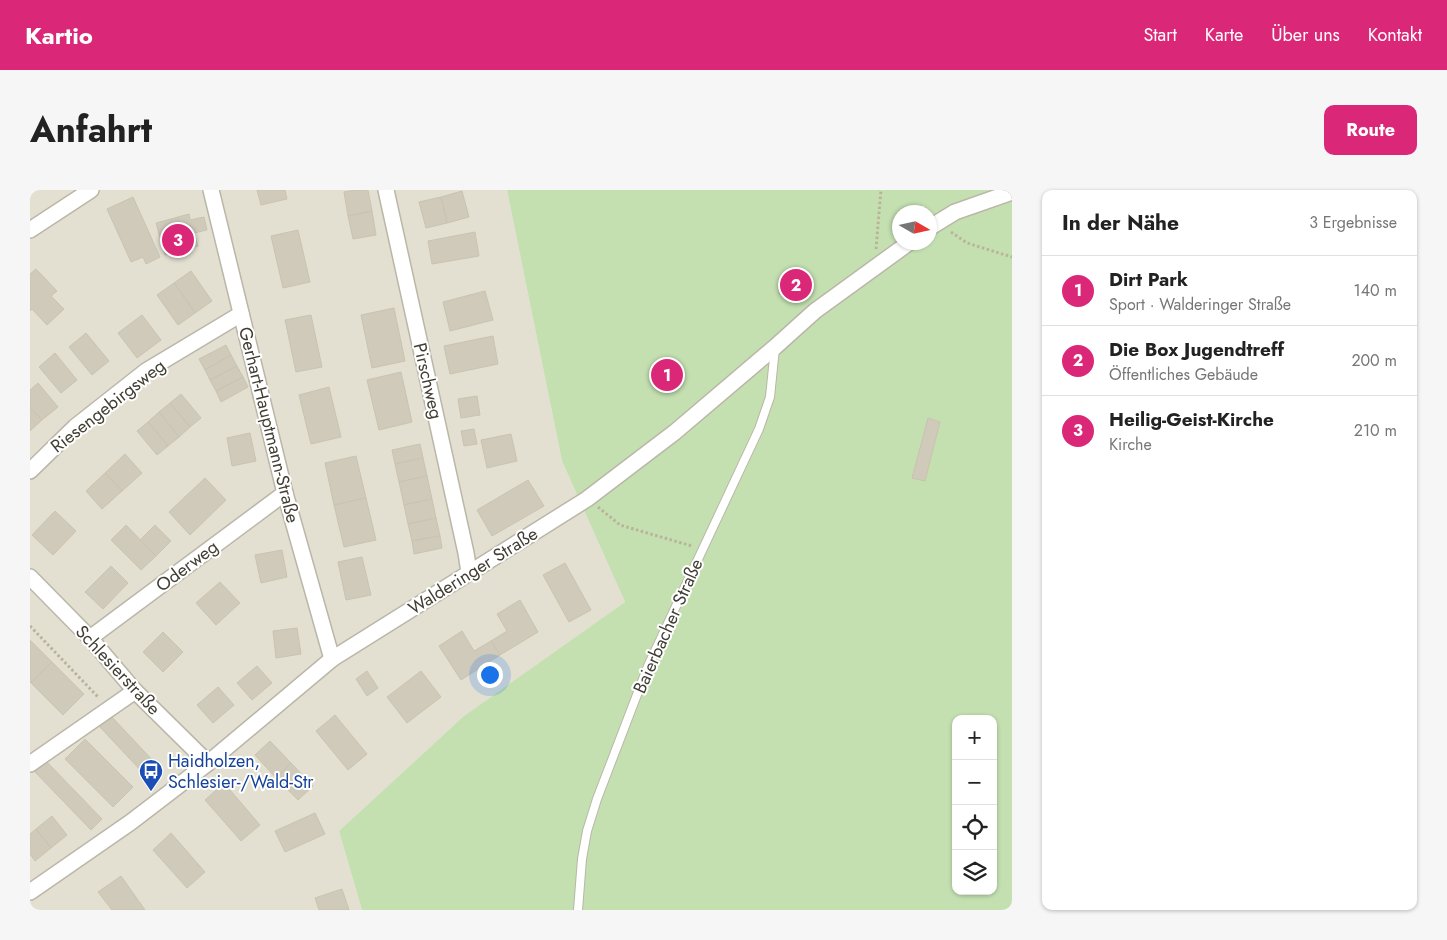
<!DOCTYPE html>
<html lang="de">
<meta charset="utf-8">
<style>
:root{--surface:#fff;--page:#f6f6f6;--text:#222;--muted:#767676;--line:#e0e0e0;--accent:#db2777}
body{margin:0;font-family:Jost,sans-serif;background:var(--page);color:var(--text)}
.controls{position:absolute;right:15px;bottom:15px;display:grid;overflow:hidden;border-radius:10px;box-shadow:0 1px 4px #0004}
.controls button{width:45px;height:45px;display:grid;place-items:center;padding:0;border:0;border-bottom:1px solid var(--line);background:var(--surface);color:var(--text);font:25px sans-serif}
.compass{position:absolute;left:862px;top:15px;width:45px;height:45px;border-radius:50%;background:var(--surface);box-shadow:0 1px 4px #0004;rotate:99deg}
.you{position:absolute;left:459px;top:484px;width:18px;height:18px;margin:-12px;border:4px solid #fff;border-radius:50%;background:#1a73e8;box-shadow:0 0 0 8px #1a73e833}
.badge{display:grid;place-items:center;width:32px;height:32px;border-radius:50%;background:var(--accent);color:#fff;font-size:16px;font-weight:700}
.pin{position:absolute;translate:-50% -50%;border:2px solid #fff;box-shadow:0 1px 5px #0006}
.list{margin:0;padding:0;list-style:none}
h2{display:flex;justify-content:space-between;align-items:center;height:65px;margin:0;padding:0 20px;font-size:21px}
h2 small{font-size:16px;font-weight:400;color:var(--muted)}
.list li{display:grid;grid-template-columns:32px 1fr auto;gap:15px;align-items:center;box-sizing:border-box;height:70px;padding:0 20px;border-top:1px solid var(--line)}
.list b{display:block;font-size:19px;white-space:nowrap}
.list p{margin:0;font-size:16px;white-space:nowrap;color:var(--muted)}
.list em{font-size:16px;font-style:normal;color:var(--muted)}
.icon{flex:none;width:28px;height:28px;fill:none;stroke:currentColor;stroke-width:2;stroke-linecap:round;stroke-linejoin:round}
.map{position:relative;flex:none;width:982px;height:720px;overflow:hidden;border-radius:10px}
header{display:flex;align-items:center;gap:30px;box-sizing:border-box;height:70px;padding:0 25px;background:var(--accent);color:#fff}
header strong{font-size:24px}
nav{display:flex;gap:28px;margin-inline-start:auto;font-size:18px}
.intro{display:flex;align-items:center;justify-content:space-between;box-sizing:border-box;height:120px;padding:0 30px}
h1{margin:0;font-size:35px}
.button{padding:12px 22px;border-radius:10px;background:var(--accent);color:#fff;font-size:18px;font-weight:700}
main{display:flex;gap:30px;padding:0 30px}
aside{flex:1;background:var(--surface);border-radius:10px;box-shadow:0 1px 4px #0004}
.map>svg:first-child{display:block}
.residential{fill:#e3e0d2}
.green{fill:#c4e0b1;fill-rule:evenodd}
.building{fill:#d0cabb;stroke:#c9c3af}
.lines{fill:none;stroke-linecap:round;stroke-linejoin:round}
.service-casing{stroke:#bab6a8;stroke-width:10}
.minor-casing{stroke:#bab6a8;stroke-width:18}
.path{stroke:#bab39b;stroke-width:3;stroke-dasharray:2.5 2.5;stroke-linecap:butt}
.service{stroke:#fff;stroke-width:8}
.minor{stroke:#fff;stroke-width:15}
.labels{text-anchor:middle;stroke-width:4;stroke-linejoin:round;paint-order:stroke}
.street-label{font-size:18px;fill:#413e34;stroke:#fff}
.transit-label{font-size:18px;fill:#164399;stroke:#fff;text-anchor:start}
</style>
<header>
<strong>Kartio</strong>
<nav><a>Start</a><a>Karte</a><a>Über uns</a><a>Kontakt</a></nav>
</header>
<div class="intro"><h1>Anfahrt</h1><a class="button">Route</a></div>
<main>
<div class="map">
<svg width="982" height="720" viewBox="0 0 982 720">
<rect width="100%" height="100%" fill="#efede4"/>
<path class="residential" d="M0,0h477l55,271 63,141 -161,114 -125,115 23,79h-332z"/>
<path class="green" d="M477,0h505v720h-650l-23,-79 125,-115 161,-114 -63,-141zM869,22h30v30h-30zM926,529h37v172h-37z"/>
<g class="building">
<path d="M227,0h28l2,9 -26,6z"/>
<path d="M326,0h12l4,21 -24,5 -4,-24z"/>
<path d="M432,1l7,26 -22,6 -6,-26z"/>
<path d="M103,7l27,60 -14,7 -3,-7 -12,5 -24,-53z"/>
<path d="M411,7l6,26 -21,5 -7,-26z"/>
<path d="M342,21l4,24 -23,4 -5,-23z"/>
<path d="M159,24l1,6 14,-3 3,13 -13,3 4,13 -33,9 -9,-32z"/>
<path d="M268,40l12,52 -27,6 -12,-52z"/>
<path d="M445,42l4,24 -47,8 -4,-23z"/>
<path d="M6,79l21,22 -6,5 13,13 -17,16 -15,-16 -2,2v-37z"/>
<path d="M161,81l21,30 -17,12 -21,-30z"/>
<path d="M782,86l1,17 -34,1v-16z"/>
<path d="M144,93l21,30 -17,12 -21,-30z"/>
<path d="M455,101l8,29 -43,11 -7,-29z"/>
<path d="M364,118l11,53 -33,7 -11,-53z"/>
<path d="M112,125l19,25 -24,18 -19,-25z"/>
<path d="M281,125l11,52 -26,5 -11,-52z"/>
<path d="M56,143l23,28 -17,14 -23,-28z"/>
<path d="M463,146l5,28 -48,10 -6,-28z"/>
<path d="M196,155l5,10 -26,15 -6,-11z"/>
<path d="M25,163l22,27 -16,13 -22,-26z"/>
<path d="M201,165l6,11 -27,14 -5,-10z"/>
<path d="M207,176l6,11 -27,14 -6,-11z"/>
<path d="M371,182l11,50 -33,8 -12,-50z"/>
<path d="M213,187l5,10 -27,15 -5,-11z"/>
<path d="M8,193l20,24 -16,13 -12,-13v-17z"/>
<path d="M299,197l12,50 -30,7 -12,-49z"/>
<path d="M151,204l20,24 -11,9 -20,-24z"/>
<path d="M447,206l3,19 -19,3 -3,-19z"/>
<path d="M140,213l20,24 -11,10 -20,-25z"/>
<path d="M0,217l12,13 -12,11z"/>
<path d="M129,222l20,25 -11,9 -20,-24z"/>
<path d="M898,228l12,4 -15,59 -13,-3z"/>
<path d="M118,232l20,24 -11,9 -20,-24z"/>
<path d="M444,239l3,15 -13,2 -3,-15z"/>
<path d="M220,243l6,28 -24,5 -5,-28z"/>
<path d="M481,244l6,27 -30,7 -6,-28z"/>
<path d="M390,254l3,14 -28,6 -3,-14z"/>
<path d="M95,264l17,19 -20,18 -17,-18z"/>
<path d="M326,266l10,42 -32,7 -9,-42z"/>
<path d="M393,268l4,18 -28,6 -4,-18z"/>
<path d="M75,283l17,18 -20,18 -16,-18z"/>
<path d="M397,286l5,23 -28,6 -5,-23z"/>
<path d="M175,288l21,22 -36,35 -21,-23z"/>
<path d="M498,290l16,26 -52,30 -15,-26z"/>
<path d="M336,308l10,42 -32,7 -10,-42z"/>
<path d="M402,309l4,19 -28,6 -4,-19z"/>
<path d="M25,321l21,20 -23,24 -21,-20z"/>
<path d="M406,328l4,18 -28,5 -4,-17z"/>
<path d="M96,335l30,31 -15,14 -30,-30z"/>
<path d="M125,335l16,16 -15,15 -16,-16z"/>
<path d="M410,346l2,12 -28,6 -2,-13z"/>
<path d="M252,360l5,27 -26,6 -6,-28z"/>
<path d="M332,367l9,38 -25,5 -8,-38z"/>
<path d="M535,373l26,47 -22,12 -26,-47z"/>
<path d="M81,376l17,17 -25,26 -18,-17z"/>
<path d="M190,392l20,21 -24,22 -20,-22z"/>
<path d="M490,410l18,32 -38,23 -9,-14 16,-10 -10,-17z"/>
<path d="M267,438l4,26 -25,4 -3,-27z"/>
<path d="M432,441l12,20 17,-10 9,14 -39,25 -22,-34z"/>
<path d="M133,442l20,20 -20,20 -20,-20z"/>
<path d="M0,450l22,22 -21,21 -1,-1z"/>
<path d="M22,472l32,32 -21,21 -32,-32z"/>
<path d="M227,476l15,17 -20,17 -15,-17z"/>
<path d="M337,481l11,17 -11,8 -11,-17z"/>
<path d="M391,481l20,26 -34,26 -20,-26z"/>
<path d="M188,497l16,18 -21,18 -16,-18z"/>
<path d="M305,525l32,39 -19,16 -32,-39z"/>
<path d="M81,526l46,49 -12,10 -46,-49z"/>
<path d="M55,549l48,48 -20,20 -48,-48z"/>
<path d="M240,551l21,22 -15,15 -21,-23z"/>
<path d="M16,571l56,58 -11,11 -56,-58z"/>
<path d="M261,573l22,23 -15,14 -22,-22z"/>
<path d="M194,593l36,42 -19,16 -36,-41z"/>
<path d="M285,623l10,21 -40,18 -10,-21z"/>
<path d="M22,626l15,19 -16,13 -15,-19z"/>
<path d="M6,639l15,19 -16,13 -5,-7v-20z"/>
<path d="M141,643l34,39 -18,16 -34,-38z"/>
<path d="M91,686l24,34h-33l-14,-18z"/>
<path d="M312,699l7,21h-30l-4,-12z"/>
</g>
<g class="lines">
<g class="service-casing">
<path id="service" d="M548,720l4,-51 5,-28 10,-32 51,-133 111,-237 11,-32 5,-49"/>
</g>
<g class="minor-casing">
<g id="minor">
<path d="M181,0l74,303 47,166"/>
<path d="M356,0l80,363 3,19"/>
<path d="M899,38l26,-16 57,-20"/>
<path d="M0,40l61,-40"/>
<path d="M0,281l45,-44 71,-56 95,-57"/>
<path d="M0,387l60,61 45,53 73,72"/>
<path d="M60,448l195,-145"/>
<path d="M0,574l105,-73"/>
<path d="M0,702l101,-70 77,-59 124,-104 255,-160 88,-67 100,-85 40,-36 95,-69"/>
</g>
</g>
<g class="path">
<path d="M921,42l16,11 45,14"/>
<path d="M846,59l5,-59"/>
<path d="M568,317l22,18 72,21"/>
<path d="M0,436l69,72"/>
</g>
<use href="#service" class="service"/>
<use href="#minor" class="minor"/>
</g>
<defs>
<g id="bus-pin" transform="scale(1.25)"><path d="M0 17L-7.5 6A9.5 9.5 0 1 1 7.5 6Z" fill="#1a4fb4" stroke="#fff"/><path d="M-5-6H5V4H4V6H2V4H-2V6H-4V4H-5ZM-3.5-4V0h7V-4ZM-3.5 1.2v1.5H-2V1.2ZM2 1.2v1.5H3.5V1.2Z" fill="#fff"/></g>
</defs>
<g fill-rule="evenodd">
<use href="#bus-pin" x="121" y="581"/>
</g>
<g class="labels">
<g class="street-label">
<text transform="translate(398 191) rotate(77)" y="6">Pirschweg</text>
<text transform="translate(78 216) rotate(-38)" y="6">Riesengebirgsweg</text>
<text transform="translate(239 235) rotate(76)" y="6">Gerhart-Hauptmann-Straße</text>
<text transform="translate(157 376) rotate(-37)" y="6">Oderweg</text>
<text transform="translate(443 381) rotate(-32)" y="6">Walderinger Straße</text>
<text transform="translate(638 436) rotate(-66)" y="6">Baierbacher Straße</text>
<text transform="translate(88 480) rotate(47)" y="6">Schlesierstraße</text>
</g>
<g class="transit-label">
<text x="138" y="577">Haidholzen,<tspan x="138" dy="21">Schlesier-/Wald-Str</tspan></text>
</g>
</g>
</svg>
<div class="controls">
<button>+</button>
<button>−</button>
<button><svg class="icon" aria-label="locate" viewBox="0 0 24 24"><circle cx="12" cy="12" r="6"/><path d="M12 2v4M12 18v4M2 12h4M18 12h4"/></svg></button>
<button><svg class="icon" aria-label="layers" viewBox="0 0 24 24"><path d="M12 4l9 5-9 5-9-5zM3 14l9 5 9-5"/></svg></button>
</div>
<svg class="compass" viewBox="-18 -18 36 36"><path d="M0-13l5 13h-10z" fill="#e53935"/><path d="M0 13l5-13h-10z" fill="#767676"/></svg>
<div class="you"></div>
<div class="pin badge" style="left:637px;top:185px">1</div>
<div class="pin badge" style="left:766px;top:95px">2</div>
<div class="pin badge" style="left:148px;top:50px">3</div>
</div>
<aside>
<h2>In der Nähe<small>3 Ergebnisse</small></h2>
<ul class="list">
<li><span class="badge">1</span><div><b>Dirt Park</b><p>Sport · Walderinger Straße</p></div><em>140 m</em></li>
<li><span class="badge">2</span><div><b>Die Box Jugendtreff</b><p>Öffentliches Gebäude</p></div><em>200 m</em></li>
<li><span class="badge">3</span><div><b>Heilig-Geist-Kirche</b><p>Kirche</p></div><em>210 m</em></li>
</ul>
</aside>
</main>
